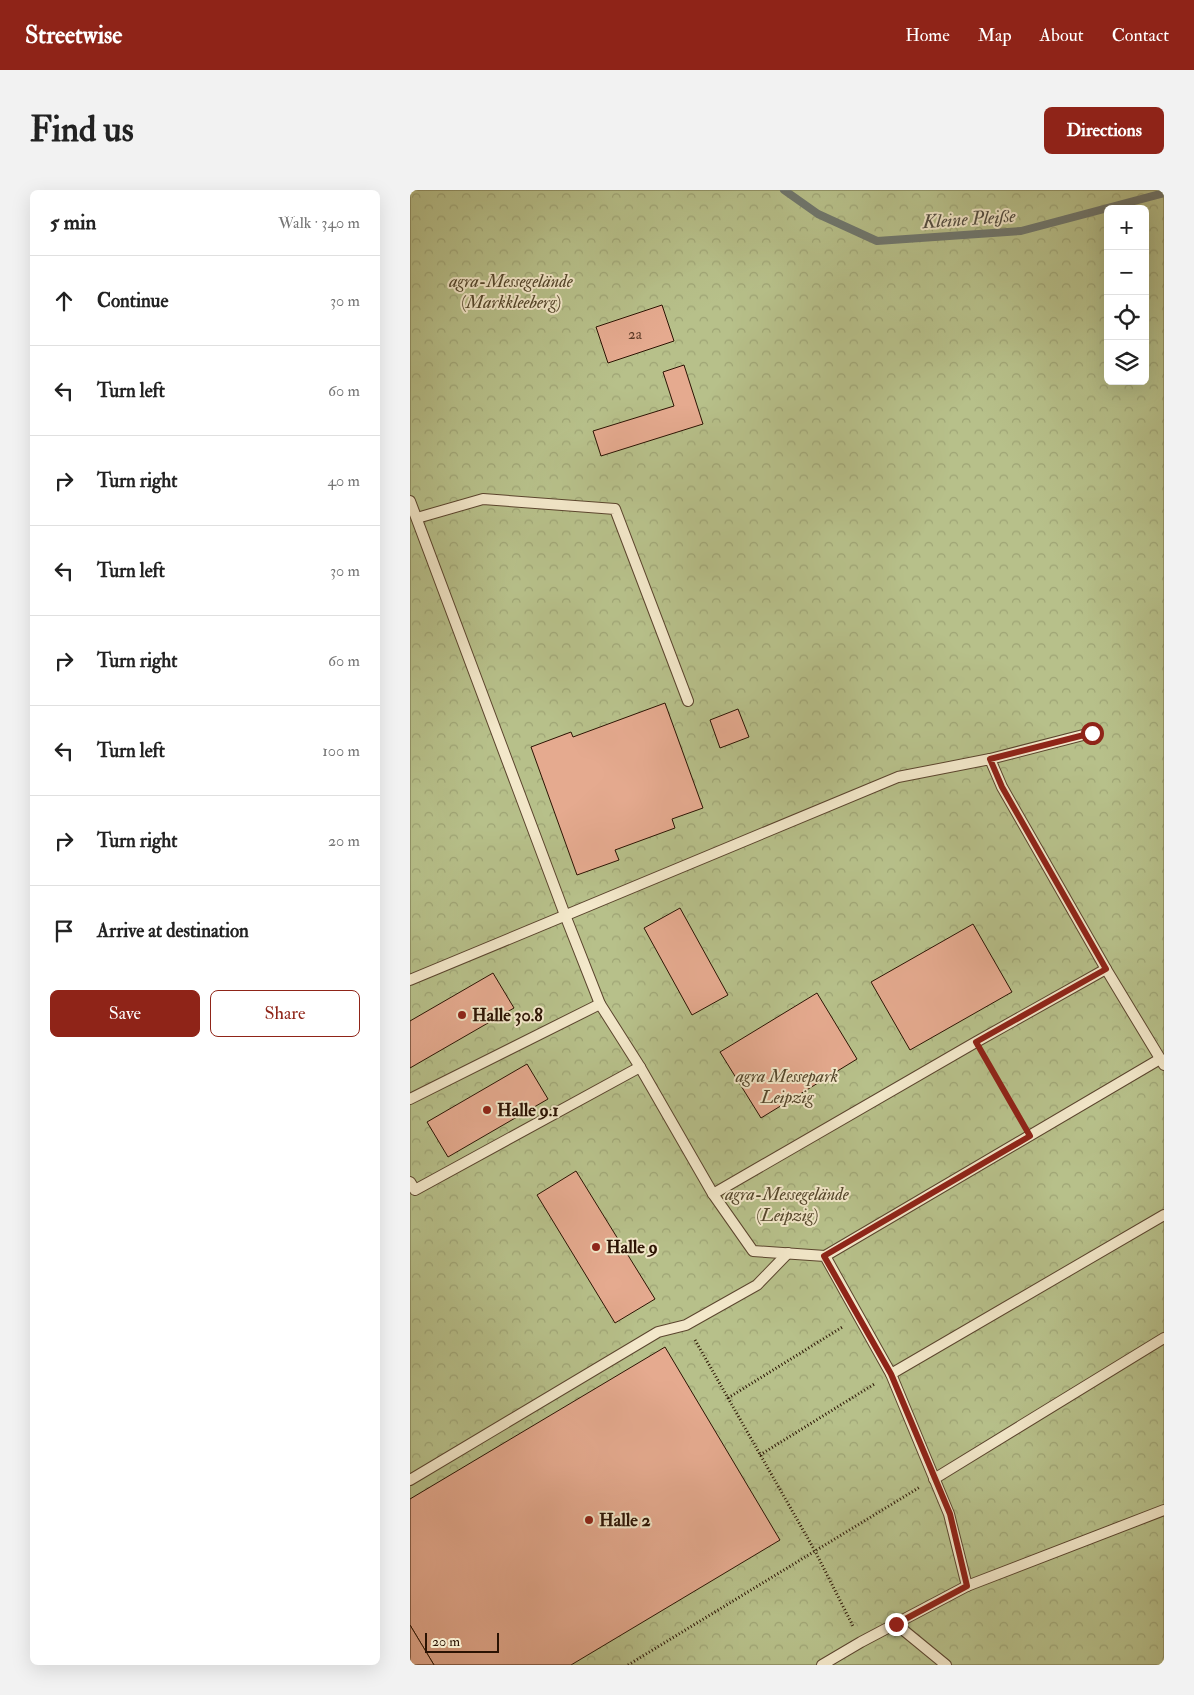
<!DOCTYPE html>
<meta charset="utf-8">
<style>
:root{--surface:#fff;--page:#f2f2f2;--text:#222;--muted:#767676;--line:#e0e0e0;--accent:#8f2418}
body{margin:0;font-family:"IM FELL Double Pica",serif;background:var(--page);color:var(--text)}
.controls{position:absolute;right:15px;top:15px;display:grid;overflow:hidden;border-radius:8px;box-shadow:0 5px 20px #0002}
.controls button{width:45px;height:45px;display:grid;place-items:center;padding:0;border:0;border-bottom:1px solid var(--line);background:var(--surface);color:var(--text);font:25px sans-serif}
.scale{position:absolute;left:15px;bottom:12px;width:74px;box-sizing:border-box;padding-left:5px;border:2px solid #2b1303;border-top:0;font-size:14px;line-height:18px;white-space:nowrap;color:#2b1303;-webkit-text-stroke:4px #f3e8ca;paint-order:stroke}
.stop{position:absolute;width:15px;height:15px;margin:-11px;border:4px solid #8f2418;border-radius:50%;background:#fff}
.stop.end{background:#8f2418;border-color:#fff;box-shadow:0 1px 5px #0008}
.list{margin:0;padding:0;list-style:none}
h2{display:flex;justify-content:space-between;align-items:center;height:65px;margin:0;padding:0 20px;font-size:21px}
h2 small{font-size:16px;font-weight:400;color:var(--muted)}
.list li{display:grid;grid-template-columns:32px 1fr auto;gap:15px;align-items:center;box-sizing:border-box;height:90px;padding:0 20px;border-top:1px solid var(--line)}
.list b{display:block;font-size:19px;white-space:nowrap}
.list em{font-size:16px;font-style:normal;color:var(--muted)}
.actions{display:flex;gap:10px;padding:15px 20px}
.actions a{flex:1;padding:11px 0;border:1px solid var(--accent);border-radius:8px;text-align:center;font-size:18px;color:var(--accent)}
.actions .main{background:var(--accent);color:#fff}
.icon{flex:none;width:28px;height:28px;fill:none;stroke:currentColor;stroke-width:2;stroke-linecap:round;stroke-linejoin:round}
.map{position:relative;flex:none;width:754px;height:1475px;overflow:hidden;border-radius:8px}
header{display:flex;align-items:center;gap:30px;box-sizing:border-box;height:70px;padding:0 25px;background:var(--accent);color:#fff}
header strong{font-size:24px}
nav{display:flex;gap:28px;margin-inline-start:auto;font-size:18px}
.intro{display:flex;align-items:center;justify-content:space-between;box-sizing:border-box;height:120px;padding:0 30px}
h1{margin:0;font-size:35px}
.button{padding:12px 22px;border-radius:8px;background:var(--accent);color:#fff;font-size:18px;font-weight:700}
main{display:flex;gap:30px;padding:0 30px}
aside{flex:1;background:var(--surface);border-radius:8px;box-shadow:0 5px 20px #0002}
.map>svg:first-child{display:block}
.park{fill:url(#park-crowns);stroke:#716a46;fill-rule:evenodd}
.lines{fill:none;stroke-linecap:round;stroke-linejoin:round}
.stream{stroke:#6f776e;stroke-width:8}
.building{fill:#e5aa8f;stroke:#2b1303}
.lane-casing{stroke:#5b452e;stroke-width:12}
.path{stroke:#2b1303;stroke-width:3;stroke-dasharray:1 2.5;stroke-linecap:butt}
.lane{stroke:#f3e8ca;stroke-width:10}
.route{stroke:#8f2418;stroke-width:6}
.poi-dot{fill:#8f2418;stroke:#f3e8ca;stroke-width:2}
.labels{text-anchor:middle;stroke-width:4;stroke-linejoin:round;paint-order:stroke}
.number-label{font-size:15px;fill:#5a3926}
.park-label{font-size:18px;font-style:italic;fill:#55472c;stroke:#f3e8ca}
.poi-label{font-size:18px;font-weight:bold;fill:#2b1303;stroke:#f3e8ca;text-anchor:start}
.water-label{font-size:19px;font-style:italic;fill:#534d41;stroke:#f3e8ca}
</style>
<header>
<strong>Streetwise</strong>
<nav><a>Home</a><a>Map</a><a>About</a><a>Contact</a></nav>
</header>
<div class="intro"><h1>Find us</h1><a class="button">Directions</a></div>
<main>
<aside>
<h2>5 min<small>Walk · 340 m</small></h2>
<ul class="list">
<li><svg class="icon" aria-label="ahead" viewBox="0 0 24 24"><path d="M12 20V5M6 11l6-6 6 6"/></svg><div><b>Continue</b></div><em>30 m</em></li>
<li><svg class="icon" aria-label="left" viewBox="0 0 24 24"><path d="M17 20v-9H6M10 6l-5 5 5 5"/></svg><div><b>Turn left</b></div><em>60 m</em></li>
<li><svg class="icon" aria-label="right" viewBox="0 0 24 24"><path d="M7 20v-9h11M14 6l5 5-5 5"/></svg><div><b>Turn right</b></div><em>40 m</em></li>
<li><svg class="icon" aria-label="left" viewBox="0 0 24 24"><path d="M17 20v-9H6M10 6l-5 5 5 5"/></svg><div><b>Turn left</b></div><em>30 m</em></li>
<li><svg class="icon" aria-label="right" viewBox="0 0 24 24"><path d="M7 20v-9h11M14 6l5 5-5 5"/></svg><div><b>Turn right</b></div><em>60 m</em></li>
<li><svg class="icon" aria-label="left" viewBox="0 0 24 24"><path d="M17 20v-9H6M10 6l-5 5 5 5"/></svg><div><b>Turn left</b></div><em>100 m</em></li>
<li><svg class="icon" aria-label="right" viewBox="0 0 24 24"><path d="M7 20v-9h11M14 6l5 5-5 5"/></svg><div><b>Turn right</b></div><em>20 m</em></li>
<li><svg class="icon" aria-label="arrive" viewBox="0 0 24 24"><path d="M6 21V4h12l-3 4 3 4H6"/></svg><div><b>Arrive at destination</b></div></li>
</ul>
<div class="actions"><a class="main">Save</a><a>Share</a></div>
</aside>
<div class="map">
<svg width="754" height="1475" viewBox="0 0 754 1475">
<defs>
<pattern id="park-crowns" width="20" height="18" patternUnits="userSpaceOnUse" patternTransform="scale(1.25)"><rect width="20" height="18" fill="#b7c08a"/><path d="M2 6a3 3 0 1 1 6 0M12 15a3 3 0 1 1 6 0" fill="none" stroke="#9ea475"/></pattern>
</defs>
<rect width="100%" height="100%" fill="#ecdcad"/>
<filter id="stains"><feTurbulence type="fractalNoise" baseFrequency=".004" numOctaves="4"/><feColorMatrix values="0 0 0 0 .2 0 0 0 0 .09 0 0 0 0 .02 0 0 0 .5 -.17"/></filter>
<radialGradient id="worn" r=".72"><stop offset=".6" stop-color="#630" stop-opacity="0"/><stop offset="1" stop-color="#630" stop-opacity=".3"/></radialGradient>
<path class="park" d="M0,0h754v1475h-754zM698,19h37v172h-37z"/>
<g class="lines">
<path class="stream" d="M374,0l34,24 59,27 144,-10 143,-38"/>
</g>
<g class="building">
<path d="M252,115l12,36 -66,22 -12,-36z"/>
<path d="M274,175l19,59 -102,32 -8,-25 81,-25 -11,-34z"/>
<path d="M255,513l38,105 -31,11 3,9 -60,22 4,10 -42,15 -46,-128 40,-15 2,5z"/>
<path d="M328,519l11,28 -29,11 -10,-28z"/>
<path d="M270,718l48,87 -36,20 -48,-87z"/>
<path d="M563,734l39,68 -102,58 -39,-68z"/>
<path d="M83,783l21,35 -104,60v-47z"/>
<path d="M407,803l40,66 -96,59 -41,-66z"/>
<path d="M117,874l21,35 -100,58 -21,-35z"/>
<path d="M166,981l79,128 -40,24 -78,-128z"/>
<path d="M255,1157l115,193 -209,125h-137l-24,-40v-126z"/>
<path d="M0,1435l24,40h-24z"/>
</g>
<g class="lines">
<g class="lane-casing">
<g id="lane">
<path d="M0,311l155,414 35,89 40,63 73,127 40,57 72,5 66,118 58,140 18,72 -106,56 -39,23"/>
<path d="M7,328l66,-19 132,10 73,192"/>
<path d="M580,569l101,-26"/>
<path d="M0,790l488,-203 92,-18 12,28 104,182 58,96"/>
<path d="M0,909l190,-95"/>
<path d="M0,992l5,8 225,-123"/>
<path d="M303,1004l263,-152 130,-73"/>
<path d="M415,1066l335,-197"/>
<path d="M481,1184l273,-159"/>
<path d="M524,1289l230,-141"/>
<path d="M0,1290l248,-148 28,-7 71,-40 31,-32"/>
<path d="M557,1396l197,-76"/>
<path d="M486,1434l50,41"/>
</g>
</g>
<g class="path">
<path d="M574,866l37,64"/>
<path d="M285,1150l120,211 38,75"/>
<path d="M318,1208l116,-72"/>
<path d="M350,1265l116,-72"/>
<path d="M218,1475l292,-178"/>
</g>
<use href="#lane" class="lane"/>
</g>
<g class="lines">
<path class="route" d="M486,1434l71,-38 -17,-72 -59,-140 -67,-118 206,-120 -54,-94 130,-73 -104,-182 -12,-28 102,-26"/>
</g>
<g class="poi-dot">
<circle cx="52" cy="825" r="5"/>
<circle cx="77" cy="920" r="5"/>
<circle cx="186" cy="1057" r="5"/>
<circle cx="179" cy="1330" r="5"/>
</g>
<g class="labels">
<g class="number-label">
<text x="225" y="149">2a</text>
</g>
<g class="park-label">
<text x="101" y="97">agra-Messegelände<tspan x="101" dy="21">(Markkleeberg)</tspan></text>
<text x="377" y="892">agra Messepark<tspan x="377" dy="21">Leipzig</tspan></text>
<text x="377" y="1010">agra-Messegelände<tspan x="377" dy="21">(Leipzig)</tspan></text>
</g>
<g class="poi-label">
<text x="62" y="831">Halle 30.8</text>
<text x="87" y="926">Halle 9.1</text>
<text x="196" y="1063">Halle 9</text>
<text x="189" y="1336">Halle 2</text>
</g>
<g class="water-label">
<text transform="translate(559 28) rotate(-4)" y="7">Kleine Pleiße</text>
</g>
</g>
<rect width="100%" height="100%" filter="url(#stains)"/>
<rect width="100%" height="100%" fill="url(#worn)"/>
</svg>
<div class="controls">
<button>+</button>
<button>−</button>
<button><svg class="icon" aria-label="locate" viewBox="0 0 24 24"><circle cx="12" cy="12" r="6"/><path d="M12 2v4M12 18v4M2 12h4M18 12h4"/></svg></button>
<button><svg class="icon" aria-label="layers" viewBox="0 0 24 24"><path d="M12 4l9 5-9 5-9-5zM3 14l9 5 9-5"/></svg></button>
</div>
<div class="scale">20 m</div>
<div class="stop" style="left:682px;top:543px"></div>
<div class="stop end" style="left:486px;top:1434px"></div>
</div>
</main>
